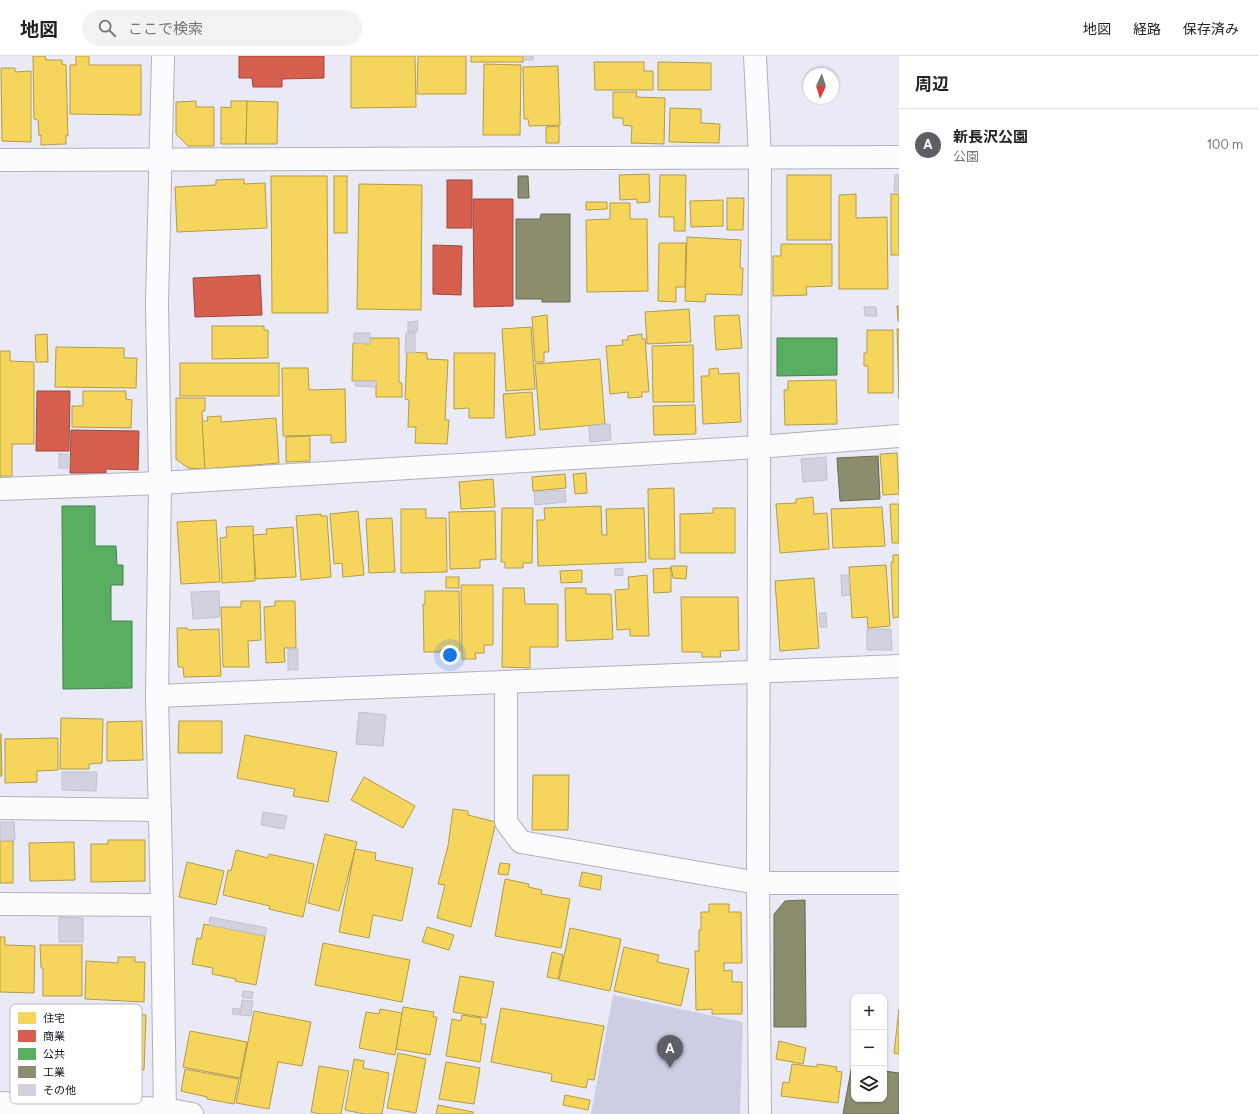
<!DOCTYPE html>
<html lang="ja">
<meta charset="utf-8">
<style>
:root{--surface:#fff;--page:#f2f2f2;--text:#222;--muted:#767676;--line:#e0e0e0;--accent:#5e5e68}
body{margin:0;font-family:Figtree,"Noto Sans JP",sans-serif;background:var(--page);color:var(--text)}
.controls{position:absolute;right:12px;bottom:12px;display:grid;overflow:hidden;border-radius:8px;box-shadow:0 1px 3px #0004}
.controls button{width:36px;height:36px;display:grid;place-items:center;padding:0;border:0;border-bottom:1px solid var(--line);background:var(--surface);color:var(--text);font:20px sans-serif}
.compass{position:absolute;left:803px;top:12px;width:36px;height:36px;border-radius:50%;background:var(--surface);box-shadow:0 1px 3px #0004;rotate:184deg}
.you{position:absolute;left:450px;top:599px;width:14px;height:14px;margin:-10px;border:3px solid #fff;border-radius:50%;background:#1a73e8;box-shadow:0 0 0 6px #1a73e833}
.badge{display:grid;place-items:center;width:26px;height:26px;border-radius:50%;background:var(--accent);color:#fff;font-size:13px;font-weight:700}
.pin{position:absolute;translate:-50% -33px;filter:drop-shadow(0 1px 2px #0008)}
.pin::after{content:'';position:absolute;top:21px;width:14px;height:12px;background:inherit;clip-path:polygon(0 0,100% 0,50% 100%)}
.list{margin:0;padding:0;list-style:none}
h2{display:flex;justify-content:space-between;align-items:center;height:52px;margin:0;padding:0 16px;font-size:17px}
h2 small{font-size:13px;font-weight:400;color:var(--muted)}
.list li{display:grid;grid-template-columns:26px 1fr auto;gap:12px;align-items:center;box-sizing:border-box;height:72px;padding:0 16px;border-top:1px solid var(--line)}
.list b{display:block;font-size:15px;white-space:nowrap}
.list p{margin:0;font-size:13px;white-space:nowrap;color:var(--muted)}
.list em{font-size:13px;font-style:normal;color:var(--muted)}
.icon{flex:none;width:22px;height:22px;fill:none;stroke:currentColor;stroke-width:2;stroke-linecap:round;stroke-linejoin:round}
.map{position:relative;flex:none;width:899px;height:1058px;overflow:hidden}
header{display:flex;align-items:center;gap:24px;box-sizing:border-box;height:56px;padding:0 20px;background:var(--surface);border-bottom:1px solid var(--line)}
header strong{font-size:19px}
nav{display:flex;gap:22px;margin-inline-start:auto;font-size:14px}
.search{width:280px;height:36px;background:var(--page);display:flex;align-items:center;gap:10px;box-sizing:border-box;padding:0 14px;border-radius:22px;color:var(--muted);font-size:15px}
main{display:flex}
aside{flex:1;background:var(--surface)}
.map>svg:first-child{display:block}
.green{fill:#cdcee4}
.homes{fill:#f6d55c;stroke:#b29b48}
.shops{fill:#d6604d;stroke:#9c493e}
.public{fill:#5aae61;stroke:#45804c}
.industry{fill:#8c8c6e;stroke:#686855}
.building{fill:#d2d2df;stroke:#c0c1cb}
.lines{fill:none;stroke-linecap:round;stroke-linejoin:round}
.minor-casing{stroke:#b1b1bb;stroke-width:24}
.minor{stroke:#fcfcfe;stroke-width:22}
.key{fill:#fff;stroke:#b8b8bb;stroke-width:1}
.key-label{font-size:11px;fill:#13131b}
</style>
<header>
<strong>地図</strong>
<div class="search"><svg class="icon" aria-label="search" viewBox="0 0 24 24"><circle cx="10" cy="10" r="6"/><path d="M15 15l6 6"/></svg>ここで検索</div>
<nav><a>地図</a><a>経路</a><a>保存済み</a></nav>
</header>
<main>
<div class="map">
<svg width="899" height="1058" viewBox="0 0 899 1058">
<rect width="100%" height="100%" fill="#eaeaf6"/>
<path class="green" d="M613,939l130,27 -3,92h-149z"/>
<g class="homes">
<path d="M33,0h12l1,4h16v4l4,1 2,71 -2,-1v9l-25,1v-10l-2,1 -1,-16 -4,-1z"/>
<path d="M76,0h13v9h52v50l-71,-1v-49h6z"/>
<path d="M351,0h64l1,51 -65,1z"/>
<path d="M418,0h48v38h-49z"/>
<rect x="471" y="0" width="52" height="6"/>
<path d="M594,6h50v9h9v19h-58z"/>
<path d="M658,6l53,1v27h-53z"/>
<path d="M484,8l37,1 -1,70h-37z"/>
<path d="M558,10l2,59 -31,1 -1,-7h-4l-1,-52z"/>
<path d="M1,12h14v4l16,-1v71l-29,-1z"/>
<path d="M613,36h24l-1,5 29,1 -1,46 -33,-1 1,-17 -9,-1v-7h-10z"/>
<path d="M196,45v6h18v39h-26l-12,-12v-32z"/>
<path d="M231,45h16l-1,43h-25v-37l10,1z"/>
<path d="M247,45l31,1 -1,42h-31z"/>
<path d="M670,52l31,1v14l19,1 -1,19 -50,-1z"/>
<path d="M559,70v17h-13v-16z"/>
<path d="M649,118l1,28 -13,1v-4l-17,1 -1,-25z"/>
<path d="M660,119h26l-1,56h-11v-14h-15z"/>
<rect x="787" y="119" width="44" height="65"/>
<path d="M271,120h56l1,137h-56z"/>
<rect x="334" y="120" width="13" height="57"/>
<path d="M244,123v5l21,-1 2,45 -90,4 -2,-45 41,-2v-5z"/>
<path d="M359,128l63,1 -1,125 -64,-1z"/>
<path d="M856,138v24l31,-1 1,72h-49v-94z"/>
<rect x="891" y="138" width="8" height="61"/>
<path d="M727,142h17l-1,32h-16z"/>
<path d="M723,144v26l-32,1 -1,-26z"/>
<path d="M586,146h21v7l-21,1z"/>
<path d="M610,147h20v16h17l1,72 -61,1 -1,-72 24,-1z"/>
<path d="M687,181l54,3 -1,28h3l-1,27 -36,-1 -1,8 -20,-1z"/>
<path d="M659,187h27l-1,44h-9v15l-18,-1z"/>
<path d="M781,188h51v42l-26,1 1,8 -34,1v-40h8z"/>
<path d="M897,250h2v15h-1z"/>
<path d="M689,253l2,33 -44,2 -2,-32z"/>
<path d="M547,259l2,37h-5v10h-9l-3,-45z"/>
<path d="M739,259l3,33 -26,2 -2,-34z"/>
<path d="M212,270h52v4h4v28l-56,1z"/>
<path d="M531,271l4,62 -29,2 -4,-62z"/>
<path d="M897,273h2v70z"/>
<path d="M867,274h26v63h-25v-27h-4v-13h3z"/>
<path d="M47,278l1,28h-12l-1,-27z"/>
<path d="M642,278v5h3l4,53h-7v5l-14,1v-6l-18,2 -4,-48 17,-1 -1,-5h6v-4z"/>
<path d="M370,282h29v44l3,1v14h-26v-16h-24l1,-38 17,1z"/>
<path d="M693,289l1,57h-41l-1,-56z"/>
<path d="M56,291l68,1v10h13l-1,30 -81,-1z"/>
<path d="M0,295h10v10l24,1v82h-22v32h-12z"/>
<path d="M407,296l20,1v6l21,1 -3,60h4l-2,24 -32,-1 1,-16h-8l1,-27 -4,-1z"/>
<path d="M454,297h41l-1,65h-25v-10l-15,1z"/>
<path d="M600,303l5,65 -65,6 -5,-66z"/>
<rect x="180" y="307" width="99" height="33"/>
<path d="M282,312h26l1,22 36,-1 1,53 -15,1v-8l-48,1z"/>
<path d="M718,312l1,6 20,-1 2,49 -38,2 -2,-48h8v-7z"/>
<path d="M836,324l1,44 -52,1 -1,-35h4v-9z"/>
<path d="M83,335h43v8l6,1 -1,28 -59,-1v-21h11z"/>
<path d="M532,336l3,43 -29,3 -3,-44z"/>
<path d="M176,342h29v13h-3l3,58 -17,-1 -12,-9z"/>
<path d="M695,349l1,29 -42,1 -1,-29z"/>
<path d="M221,360v6l55,-4 3,45 -74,6 -3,-48h6l-1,-4z"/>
<path d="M310,380v25l-24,1v-25z"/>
<path d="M897,397l2,41 -16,1 -3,-41z"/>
<path d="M586,417l1,20 -12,1 -2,-20z"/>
<path d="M565,418l1,14 -33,3 -1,-14z"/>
<path d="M493,423l2,28 -34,2 -2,-27z"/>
<path d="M674,432l1,71h-26l-1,-70z"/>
<path d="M813,441l1,17 13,-1 2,36 -49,4 -4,-49 20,-1v-4z"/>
<path d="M890,448h9v39h-7z"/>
<path d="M601,450l1,29h5l-1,-26 38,-1 2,54 -108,4 -1,-46h8l-1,-12z"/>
<path d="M882,451l3,39 -52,2 -2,-39z"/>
<path d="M502,452h31l-1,55h-9v5h-18v-6h-4z"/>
<path d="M713,452h22v45h-55v-39l33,-1z"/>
<path d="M401,453h25v9h20l1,54 -46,1z"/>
<path d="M358,455l6,64 -21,2 -1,-14 -8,1 -4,-50z"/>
<path d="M495,455l1,48 -16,1v8l-30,1 -1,-57z"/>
<path d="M321,458v2h6l4,61 -30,3 -5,-64z"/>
<path d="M392,462l3,54 -26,1 -3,-54z"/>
<path d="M216,464l4,62 -39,2 -4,-62z"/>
<path d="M253,470l2,55 -33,2 -2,-45 7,-1 -1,-10z"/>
<path d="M293,471l3,50 -40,2 -3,-44 14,-1 -1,-5z"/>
<path d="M893,499h6v62l-6,1 -2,-56h2z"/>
<path d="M886,509l4,61 -22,2 -1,-11 -15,1 -3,-51z"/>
<path d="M671,510h16l-1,13 -13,-1z"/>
<path d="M671,512v24l-17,1 -1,-24z"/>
<path d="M582,514v12l-21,1 -1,-12z"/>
<path d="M647,519l2,61h-19v-7l-13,1 -2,-40 14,-1 -1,-12z"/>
<rect x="446" y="521" width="13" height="11"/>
<path d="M814,522l5,70 -39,3 -5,-70z"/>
<path d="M461,529h32v60h-9v8h-9l1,6h-14z"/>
<path d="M503,532h21l1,16h33v43h-28v21l-28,-1z"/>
<path d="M565,532h21v6h25l2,45 -47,2z"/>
<path d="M425,535h34l1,60 -20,-1v2h-16l-1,-48 2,1z"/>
<path d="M681,541h57l1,53 -19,1 1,6h-19v-5h-20z"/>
<path d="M241,545h19l1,39 -13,1 1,26h-26l-2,-60h20z"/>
<path d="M275,545h20l1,47h-12l1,14 -19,1 -2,-56 11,-1z"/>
<path d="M177,572h10l1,2 31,-1 2,47 -37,1 -1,-10h-5z"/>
<path d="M61,662l42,1 -1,44 -13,1v5h-29z"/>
<path d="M142,665l1,39 -36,1v-39z"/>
<path d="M179,665h43v32h-44z"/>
<path d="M0,678h1l1,42h-2z"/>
<path d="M245,679l92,17 -9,50 -35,-6 2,-7 -58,-11z"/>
<path d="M58,682v32l-21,1v11l-32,1v-44z"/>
<path d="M533,719h36l-1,55h-36z"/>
<path d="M364,721l51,29 -12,22 -52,-28z"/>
<path d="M453,753l15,2v4l28,7 -25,105 -34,-9 8,-33 -7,-1 10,-38z"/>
<path d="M325,778l32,8 -18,69 -31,-8z"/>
<path d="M108,784h37v41l-54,1v-38h17z"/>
<rect x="0" y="785" width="13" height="42"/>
<path d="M74,786l1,38 -45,1 -1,-38z"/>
<path d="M355,793l21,4 -1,7 38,8 -11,53 -29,-6 -4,23 -30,-6z"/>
<path d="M236,794l32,8 1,-4 45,10 -11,53 -34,-8 1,-3 -47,-11 5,-25 3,1z"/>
<path d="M187,806l37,9 -8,34 -37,-8z"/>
<path d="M500,807l10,1 -2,11 -10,-1z"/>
<path d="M582,816l20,4 -2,14 -21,-4z"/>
<path d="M505,823l24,5 -1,3 14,3 -1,4 29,5 -9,49 -66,-12z"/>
<path d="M709,848h20v8h12l1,51h-18v8l8,-1v12h10v32h-30v-5l-16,1 -1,-59h4v-21h2v-18h8z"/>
<path d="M204,868l61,12 -9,49 -21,-4 1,-2 -24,-5 1,-6 -21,-4 5,-26 4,1z"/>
<path d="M427,871l27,8 -5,15 -27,-8z"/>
<path d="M570,872l51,11 -11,52 -51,-11z"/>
<path d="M0,881h5v8l30,1 -1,47 -34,-1z"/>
<path d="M323,887l87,17 -8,42 -87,-17z"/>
<path d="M40,889h42v51h-39v-28h-2z"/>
<path d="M624,891l35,8 -2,7 32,7 -8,37 -67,-15z"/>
<path d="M552,896l11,3 -5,24 -11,-2z"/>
<path d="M118,901h17v5h10l-1,40 -59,-3 1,-38 32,2z"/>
<path d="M460,920l34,6 -7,36 -34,-6z"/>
<path d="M403,951l31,5 -1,5h4l-7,38 -34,-6z"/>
<path d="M501,952l103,18 -10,54 -6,-1 -2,9 -35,-7 1,-7 -61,-12z"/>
<path d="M380,953l22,4 -7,42 -36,-7 7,-36 13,2z"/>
<path d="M899,953v45l-5,-1z"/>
<path d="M30,954l116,5 -2,55 -116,-5z"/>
<path d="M254,955l57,11 -9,44 -24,-4 -9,47 -33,-6z"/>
<path d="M462,959l19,3v6h5l-6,38 -34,-6 6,-37 9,2z"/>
<path d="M190,975l57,11 -7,36 -57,-11z"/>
<path d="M779,985l27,7 -3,16 -27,-5z"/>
<path d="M398,997l28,6 -10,54 -29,-5z"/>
<path d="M354,1003l10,2 -1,7 26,5 -7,41h-18l-19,-4z"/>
<path d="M446,1006l34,6 -6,36 -35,-5z"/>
<path d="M792,1008l25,3v-3l20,3 -1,4 6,1 -4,31 -57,-7 2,-14 6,1z"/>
<path d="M319,1010l30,5 -8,43h-21l-9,-2z"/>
<path d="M185,1013l54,10 -5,25 -27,-5v-2l-26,-6z"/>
<path d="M565,1039l25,5 -2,10 -25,-5z"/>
<path d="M438,1049l35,7v2h-37z"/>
</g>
<g class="shops">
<path d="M239,0h85v22l-42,1v8h-29l-1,-9h-13z"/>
<rect x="447" y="124" width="25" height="48"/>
<path d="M473,143h40v107l-39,1z"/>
<path d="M433,189l29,1 -1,49 -28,-1z"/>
<path d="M260,219l2,40 -67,2 -2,-39z"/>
<path d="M37,335h33l-1,60h-33z"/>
<path d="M71,374l68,1 -1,39 -32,-1v4h-36z"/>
</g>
<g class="public">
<path d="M777,282h60v37l-60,1z"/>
<path d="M62,450h33v40h21l1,19h6v20h-12v36h21v67l-69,1z"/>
</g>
<g class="industry">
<path d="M518,120h10l1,22h-11z"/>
<path d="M541,158h29v88h-28v-3h-26v-80h24z"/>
<path d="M878,400l2,43 -40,2 -3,-43z"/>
<path d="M805,844l1,127h-32v-113l11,-13z"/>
<path d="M852,1009h2v34h30v-28l15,2v41h-56z"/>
</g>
<g class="building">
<rect x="525" y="0" width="8" height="4"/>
<path d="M895,119h4v17h-5z"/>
<path d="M864,251h12l1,9h-12z"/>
<path d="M418,265l-1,11h-9v-10z"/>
<path d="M354,277h16v11l-16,-1z"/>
<path d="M406,277h9v20l-8,-1v2l-2,-1z"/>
<path d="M355,325h21v6l-21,-1z"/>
<path d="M605,368h5l1,16 -21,2 -1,-16z"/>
<rect x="59" y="398" width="9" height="14"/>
<path d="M826,401l1,23 -24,2 -2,-23z"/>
<path d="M565,434l1,12 -31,3 -1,-13z"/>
<path d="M623,512v7l-8,1v-7z"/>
<path d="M841,519h8l1,20 -8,1z"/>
<path d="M219,535l1,26 -27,2 -2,-27z"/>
<path d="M819,557h7l1,14h-7z"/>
<path d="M867,573h24l1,21h-25z"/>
<rect x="288" y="593" width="10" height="21"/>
<path d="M359,656l27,3 -3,31 -27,-2z"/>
<path d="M62,716h35l-1,19 -34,-1z"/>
<path d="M263,756l24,4 -3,13 -23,-4z"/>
<path d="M0,766h14l1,18 -15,1z"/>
<path d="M59,861l24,1v24h-24z"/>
<path d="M210,861l57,11 -2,8 -56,-11z"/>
<path d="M243,935l10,1 -1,7 -10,-2z"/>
<path d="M242,944l11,1 -2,15 -11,-1z"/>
<path d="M233,952l7,1 -1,6 -7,-1z"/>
</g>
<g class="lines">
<g class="minor-casing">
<g id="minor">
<path d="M163,0l-6,248 3,179 -3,213 5,209 3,209"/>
<path d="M755,0l5,101 -2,726 2,231"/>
<path d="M0,104l899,-3"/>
<path d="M0,433l160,-6 598,-36 141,-11"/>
<path d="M506,626v140l15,20 237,41h141"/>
<path d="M157,640l742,-30"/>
<path d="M0,752l160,2"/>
<path d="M0,848l162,1"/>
<path d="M0,1047l165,6 27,5"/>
</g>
</g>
<use href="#minor" class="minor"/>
</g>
<rect x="10" y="948" width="132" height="100" rx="6" class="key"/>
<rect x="18" y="956" width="18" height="12" fill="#f6d55c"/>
<rect x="18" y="974" width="18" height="12" fill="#d6604d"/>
<rect x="18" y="992" width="18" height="12" fill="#5aae61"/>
<rect x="18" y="1010" width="18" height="12" fill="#8c8c6e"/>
<rect x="18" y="1028" width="18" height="12" fill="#d2d2df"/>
<g class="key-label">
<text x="43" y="966">住宅</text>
<text x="43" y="984">商業</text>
<text x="43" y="1002">公共</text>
<text x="43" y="1020">工業</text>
<text x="43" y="1038">その他</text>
</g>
</svg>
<div class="controls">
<button>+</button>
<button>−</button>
<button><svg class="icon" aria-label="layers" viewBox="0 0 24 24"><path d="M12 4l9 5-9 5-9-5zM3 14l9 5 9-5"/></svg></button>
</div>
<svg class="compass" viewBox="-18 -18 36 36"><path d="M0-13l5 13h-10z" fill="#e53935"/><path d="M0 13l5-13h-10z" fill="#767676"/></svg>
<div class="you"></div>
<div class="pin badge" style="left:670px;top:1012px">A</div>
</div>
<aside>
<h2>周辺<small></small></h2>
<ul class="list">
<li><span class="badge">A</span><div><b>新長沢公園</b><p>公園</p></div><em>100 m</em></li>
</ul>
</aside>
</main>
